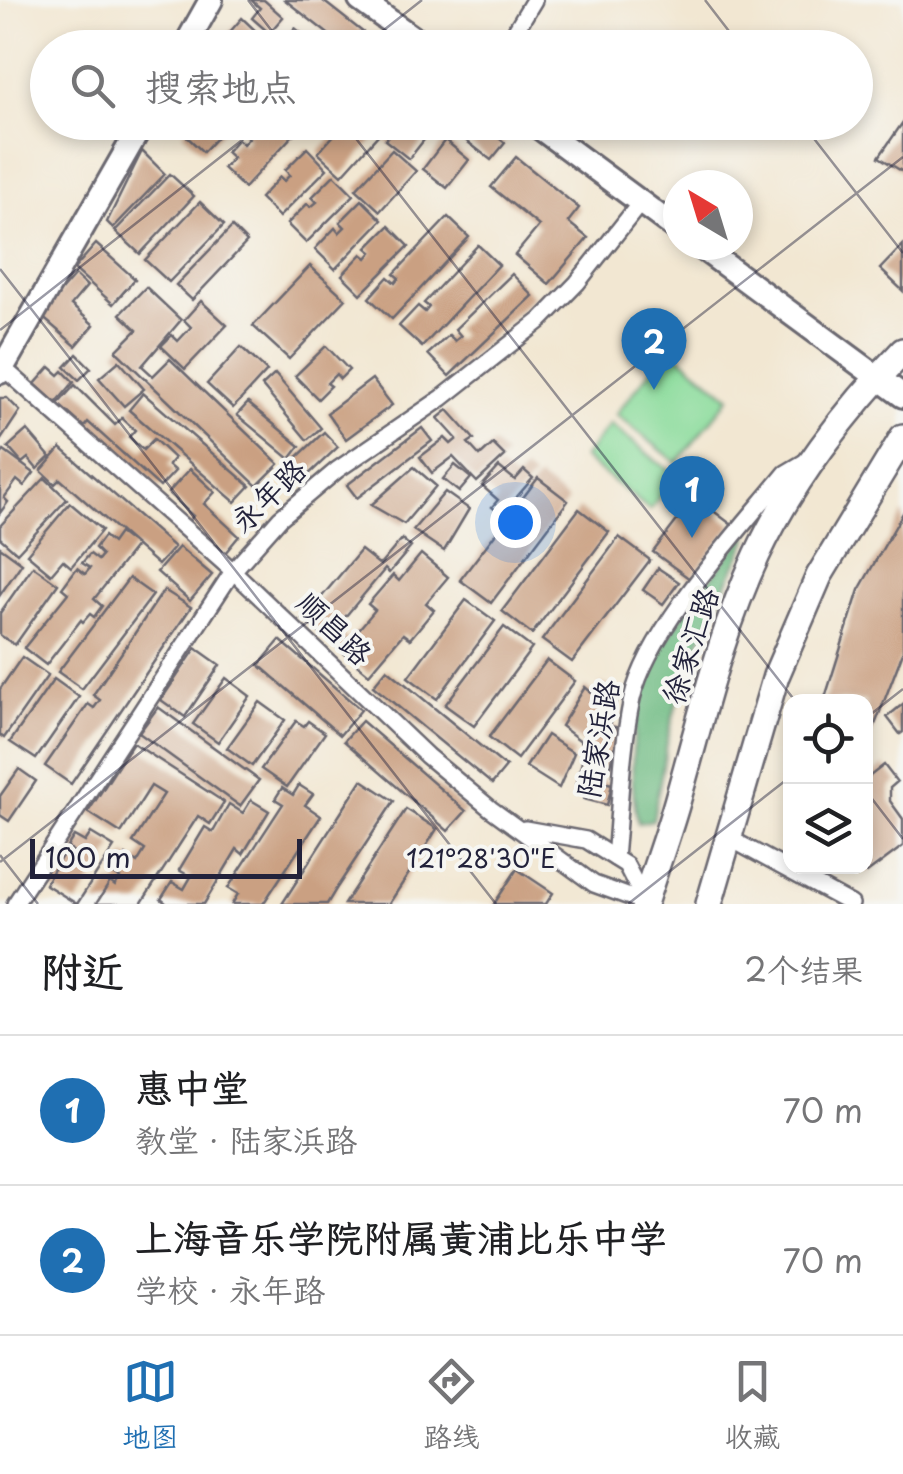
<!DOCTYPE html>
<html lang="zh">
<meta charset="utf-8">
<style>
:root{--surface:#fff;--page:#f6f6f6;--text:#202124;--muted:#757577;--line:#e0e0e0;--accent:#1f6fb2}
body{margin:0;font-family:"Playpen Sans","LXGW WenKai TC",sans-serif;background:var(--page);color:var(--text)}
.controls{position:absolute;right:30px;bottom:30px;display:grid;overflow:hidden;border-radius:20px;box-shadow:0 5px 15px #0003}
.controls button{width:90px;height:90px;display:grid;place-items:center;padding:0;border:0;border-bottom:2px solid var(--line);background:var(--surface);color:var(--text);font:50px sans-serif}
.compass{position:absolute;left:663px;top:170px;width:90px;height:90px;border-radius:50%;background:var(--surface);box-shadow:0 5px 15px #0003;rotate:322deg}
.scale{position:absolute;left:30px;bottom:25px;width:272px;box-sizing:border-box;padding-left:10px;border:5px solid #22223b;border-top:0;font-size:28px;line-height:35px;white-space:nowrap;color:#22223b;-webkit-text-stroke:8px #f6f6f2;paint-order:stroke}
.you{position:absolute;left:515px;top:522px;width:35px;height:35px;margin:-25px;border:8px solid #fff;border-radius:50%;background:#1a73e8;box-shadow:0 0 0 15px #1a73e833}
.badge{display:grid;place-items:center;width:65px;height:65px;border-radius:50%;background:var(--accent);color:#fff;font-size:32px;font-weight:700}
.pin{position:absolute;translate:-50% -82px;filter:drop-shadow(0 2px 5px #0008)}
.pin::after{content:'';position:absolute;top:52px;width:35px;height:30px;background:inherit;clip-path:polygon(0 0,100% 0,50% 100%)}
.list{margin:0;padding:0;list-style:none}
h2{display:flex;justify-content:space-between;align-items:center;height:130px;margin:0;padding:0 40px;font-size:42px}
h2 small{font-size:32px;font-weight:400;color:var(--muted)}
.list li{display:grid;grid-template-columns:65px 1fr auto;gap:30px;align-items:center;box-sizing:border-box;height:150px;padding:0 40px;border-top:2px solid var(--line)}
.list b{display:block;font-size:38px;white-space:nowrap}
.list p{margin:0;font-size:32px;white-space:nowrap;color:var(--muted)}
.list em{font-size:32px;font-style:normal;color:var(--muted)}
.icon{flex:none;width:55px;height:55px;fill:none;stroke:currentColor;stroke-width:2;stroke-linecap:round;stroke-linejoin:round}
.map{position:relative;flex:none;width:903px;height:904px;overflow:hidden}
.search{position:absolute;background:var(--surface);box-shadow:0 5px 15px #0003;left:30px;right:30px;top:30px;height:110px;display:flex;align-items:center;gap:25px;box-sizing:border-box;padding:0 35px;border-radius:55px;color:var(--muted);font-size:38px}
.sheet{height:430px;background:var(--surface)}
nav{display:flex;justify-content:space-around;align-items:center;box-sizing:border-box;height:140px;border-top:2px solid var(--line);background:var(--surface);font-size:28px;color:var(--muted)}
nav a{display:grid;justify-items:center;gap:5px}
nav .on{color:var(--accent)}
.map>svg:first-child{display:block}
.green{fill:#8cdc9c;stroke:#577f6c;stroke-width:2.5}
.forest{fill:#71bc84;stroke:#4a6f60;stroke-width:2.5}
.building{fill:#caa082}
.lines{fill:none;stroke-linecap:round;stroke-linejoin:round}
.street-casing{stroke:#6b6770;stroke-width:20}
.secondary-casing{stroke:#6b6770;stroke-width:28}
.primary-casing{stroke:#6b6770;stroke-width:30}
.street{stroke:#fff;stroke-width:15}
.secondary{stroke:#fff;stroke-width:22}
.primary{stroke:#fff;stroke-width:25}
.ticks{fill:none;stroke:#22223b;stroke-width:2.5;stroke-opacity:0.45}
.labels{text-anchor:middle;stroke-width:8;stroke-linejoin:round;paint-order:stroke}
.street-label{font-size:30px;fill:#22223b;stroke:#f6f6f2}
.ticks-label{font-size:25px;text-anchor:middle;fill:#22223b;stroke:#f6f6f2;stroke-width:8;stroke-linejoin:round;paint-order:stroke}
</style>
<div class="map">
<svg width="903" height="904" viewBox="0 0 903 904">
<rect width="100%" height="100%" fill="#f6f6f2"/>
<filter id="ink" filterUnits="userSpaceOnUse"><feTurbulence type="fractalNoise" baseFrequency=".01" numOctaves="2"/><feDisplacementMap in="SourceGraphic" scale="20" xChannelSelector="R" yChannelSelector="G"/><feConvolveMatrix kernelMatrix="1 2 1 2 8 2 1 2 1" color-interpolation-filters="sRGB"/></filter>
<filter id="wash" filterUnits="userSpaceOnUse"><feTurbulence type="fractalNoise" baseFrequency=".0048" numOctaves="4" result="noise"/><feDisplacementMap in="SourceGraphic" scale="40" xChannelSelector="R" yChannelSelector="G"/><feGaussianBlur stdDeviation="2.25" result="paint"/><feColorMatrix in="noise" values="0 0 0 0 0 0 0 0 0 0 0 0 0 0 0 0 0 1.4 0 .05"/><feComposite in="paint" operator="in"/></filter>
<g filter="url(#wash)">
<rect width="100%" height="100%" fill="#f2e7d2"/>
<g class="green">
<path d="M669,348l61,49 -53,66 -61,-49z"/>
<path d="M610,424l66,52 -26,34 -67,-52z"/>
</g>
<path class="forest" d="M748,530l-1,11 -64,136 -15,61 -15,82 -15,3c-12,-56 -5,-130 26,-180 25,-40 56,-76 84,-113z"/>
<g id="blocks">
<g class="building">
<path d="M251,0h13l19,17 -14,16 -17,-15 8,-10z"/>
<path d="M285,0h37l61,48h-37z"/>
<path d="M242,18l16,15 -13,15h-29z"/>
<path d="M295,28l24,20h-35l-3,-4z"/>
<path d="M193,122h38l-28,30 -20,-19z"/>
<path d="M251,122l8,6 5,-6h41l-61,66 -21,-20 10,-10 -7,-6 12,-13 5,5 6,-6 -7,-6z"/>
<path d="M346,122h18l14,13 -36,40 -24,-22z"/>
<path d="M398,122h23l10,9 -22,28 -24,-19z"/>
<path d="M442,122h37l26,21 -14,17z"/>
<path d="M903,122v50l-24,-15z"/>
<path d="M445,140l24,20 -22,28 -24,-19z"/>
<path d="M307,148l20,21 -48,48 -19,-19 20,-21 4,4 6,-6 -5,-5z"/>
<path d="M392,150l24,21 -36,40 -24,-22z"/>
<path d="M142,151l23,23 -52,54 -6,-6z"/>
<path d="M516,157l63,51 -11,14 20,16 -39,46 -34,-29 24,-29 -48,-39z"/>
<path d="M170,174l24,22 -54,58 -25,-23z"/>
<path d="M334,175l20,20 -48,48 -19,-19 20,-20 4,3 6,-5 -5,-5z"/>
<path d="M362,200l20,20 -47,49 -20,-20 20,-21 4,5 6,-6 -5,-5z"/>
<path d="M200,202l24,23 -55,57 -24,-22z"/>
<path d="M448,217l21,20 -77,82 -23,-21 19,-21 7,6 4,-5 -5,-4z"/>
<path d="M389,226l20,20 -48,48 -19,-19 20,-21 5,4 5,-6 -5,-4z"/>
<path d="M232,227l15,15 -55,58 -16,-15z"/>
<path d="M96,244l39,35 -22,25 -39,-35z"/>
<path d="M478,245l21,20 -77,82 -23,-21 19,-20 7,6 4,-5 -5,-4z"/>
<path d="M903,245v46l-23,-22z"/>
<path d="M310,266l36,33 -57,60 -36,-33z"/>
<path d="M512,274l21,22 -84,80 -21,-22 21,-19 6,6 6,-5 -6,-7z"/>
<path d="M75,275l12,11 -16,19 23,20 -18,21 -36,-31z"/>
<path d="M146,287l35,33 -39,46 11,10 17,-17 109,105 -22,22 -141,-135 21,-21 -17,-16z"/>
<path d="M201,301l26,24 -42,44 -24,-23 11,-11 6,6 13,-14 -7,-7z"/>
<path d="M326,346l23,24 -9,9 -4,-5 -9,9 4,3 -13,13 -23,-23z"/>
<path d="M241,347l26,24 -34,37 -26,-24z"/>
<path d="M77,354l14,14 -12,12 -14,-13z"/>
<path d="M119,361l25,28 -20,17 -25,-28z"/>
<path d="M50,367l9,8 4,-4 11,11 -18,21 -21,-19z"/>
<path d="M275,374l46,54 -14,12 -45,-54z"/>
<path d="M372,379l20,26 -46,34 -19,-26z"/>
<path d="M75,385l40,40 7,-7 13,12 -6,7 14,13 11,-11 20,19 -6,7 7,6 -15,16 -72,-65 -4,5 -26,-23z"/>
<path d="M143,393l107,93 -15,16 -106,-92z"/>
<path d="M0,398h7l13,13 -20,30z"/>
<path d="M248,403l52,43 -10,13 -53,-44z"/>
<path d="M448,410l26,29 -6,4 12,13 13,-12 12,12 -28,26 -24,-25 -21,16 -12,-16 25,-19 6,6 6,-5 -19,-21z"/>
<path d="M422,428l10,13 -75,57 -10,-13z"/>
<path d="M27,430l23,27 -13,12 -9,-11 -6,5 -14,-16z"/>
<path d="M324,432l14,15 -32,30 -14,-15z"/>
<path d="M61,448l113,99 -16,18 -98,-86 -5,5 -14,-13z"/>
<path d="M4,451l30,22 -10,13 -7,-6 -13,18 4,4 -8,11v-57z"/>
<path d="M455,465l16,13 -12,14 -16,-13z"/>
<path d="M414,467l22,19 -32,38 -33,-19z"/>
<path d="M499,467l16,13 9,-10 9,8 -32,37 -9,-8 6,-7 -16,-14z"/>
<path d="M190,469l25,23 -11,12 35,32 -14,17 -36,-32 4,-5 -25,-23z"/>
<path d="M45,478l22,21 -50,54 -17,-15v-12z"/>
<path d="M538,478l30,23 -77,102 -31,-23z"/>
<path d="M445,492l24,17 -25,42 -31,-21z"/>
<path d="M695,497l37,28 -42,54 -37,-27z"/>
<path d="M70,503l32,27 -31,37 -8,-7 -12,14 -24,-20z"/>
<path d="M579,509l30,23 -77,102 -30,-23z"/>
<path d="M903,513v139l-37,96v-47h-42l35,-111z"/>
<path d="M119,533l17,13 -42,53 8,7 -8,11 -4,-3 -7,8 -2,-2 -35,45 -22,-17 44,-55 -6,-5 15,-20 8,6 5,-6 -8,-5 8,-9 8,6 4,-5 -7,-7 9,-12 8,7z"/>
<path d="M619,537l31,23 -78,102 -30,-22z"/>
<path d="M402,539l9,8 -22,26 -4,-4 -50,60 14,12 26,-31 -7,-6 25,-29 6,6 22,-27 27,23 -22,26 8,7 -24,29 -7,-5 -34,40 -66,-55 58,-69 19,15z"/>
<path d="M0,547l22,16 -22,32z"/>
<path d="M179,547l33,28 -22,26 -33,-29z"/>
<path d="M33,566l25,18 -43,61 -15,-10v-22z"/>
<path d="M658,568l21,14 -16,22 -20,-14z"/>
<path d="M129,578l24,17 -71,94 -24,-17z"/>
<path d="M164,590l27,17 -120,177 -26,-18 43,-62 6,4 6,-8 -7,-5z"/>
<path d="M466,600l29,21 -58,78 -29,-22z"/>
<path d="M504,627l28,21 -58,78 -29,-21z"/>
<path d="M280,640l81,70 -21,25 -81,-70z"/>
<path d="M196,648l24,17 -35,52 -24,-17z"/>
<path d="M22,657l26,18 -44,63 -4,-3v-46z"/>
<path d="M547,660l28,21 -58,78 -28,-22z"/>
<path d="M387,669l119,98 -14,17 -119,-98z"/>
<path d="M226,678l24,18 -32,46 -25,-18z"/>
<path d="M54,679l25,18 -43,62 -26,-17z"/>
<path d="M600,684l19,5 -9,37 10,2 -9,37 -7,-1 -4,17 12,3 -5,21 -23,-6 1,-6 -10,-3 11,-45 -25,-19 24,-39 12,10z"/>
<path d="M260,702l25,18 -33,46 -25,-18z"/>
<path d="M903,704v28l-3,2 -13,-17z"/>
<path d="M158,707l101,73 -19,26 -101,-73z"/>
<path d="M296,721l8,5 4,-5 17,12 -38,54 -26,-18z"/>
<path d="M362,721l104,90 -18,20 -104,-90z"/>
<path d="M547,735l27,18 -15,35 -33,-21z"/>
<path d="M133,743l91,59 -14,22 -12,-8 -57,88h-45l14,-22 5,4 5,-8 -6,-4 12,-19 11,8 8,-13 -12,-8 31,-48 -13,-8 -30,47 -33,-21z"/>
<path d="M884,765l13,17 -7,6v13l13,18v27l-36,27 -5,-7h4v-87z"/>
<path d="M19,769l17,12 -27,40 -9,-6v-19z"/>
<path d="M362,780l32,21 -58,88 -9,15h-45z"/>
<path d="M299,785l14,9 -8,11 16,11 -58,88h-31l6,-10 -10,-6 55,-84 -8,-5 7,-11 11,7z"/>
<path d="M251,800l18,11 -26,43 -6,-5 -33,55h-37l-6,-5 11,-17 12,7 7,-12 -12,-7 26,-43 8,5 16,-28 14,9z"/>
<path d="M406,809l31,20 -24,38 -24,37h-45z"/>
<path d="M91,833l23,14 -37,57 -32,-20 18,-30 11,7 4,-6 -11,-8 7,-11 11,6z"/>
<path d="M517,869l36,24 -7,11h-52z"/>
</g>
</g>
</g>
<g filter="url(#ink)">
<use href="#blocks" fill-opacity="0" stroke="#6b6770" stroke-width="2.5"/>
<g class="lines">
<g class="street-casing">
<g id="street">
<path d="M505,48l29,-48"/>
<path d="M0,365l233,206 194,185 64,53 103,75 55,20"/>
<path d="M525,829l61,11 40,25 19,37"/>
<path d="M729,838l122,66"/>
<path d="M615,858c5,-52 6,-108 17,-159 16,-71 107,-168 154,-226l22,-13"/>
<path d="M15,904l218,-333 47,-53 57,-48 105,-72 99,-78 36,-37 64,-81"/>
</g>
</g>
<g class="secondary-casing">
<g id="secondary">
<path d="M360,0l67,48"/>
<path d="M184,48l27,-48"/>
<path d="M532,122l146,108"/>
<path d="M698,245l205,151"/>
<path d="M0,372l143,-250"/>
</g>
</g>
<g class="primary-casing">
<g id="primary">
<path d="M644,904c11,-36 25,-72 35,-109 23,-81 42,-163 78,-240 34,-73 90,-146 146,-204"/>
<path d="M709,904l67,-228 43,-100 84,-139"/>
</g>
</g>
<use href="#street" class="street"/>
<use href="#secondary" class="secondary"/>
<use href="#primary" class="primary"/>
</g>
</g>
<path class="ticks" d="M248,0l37,48M705,0l37,48M361,48l61,-48M343,122l453,580M801,122l102,131M0,269l496,635M0,330l265,-208M866,718l37,-29M866,791l37,48M0,855l38,49M0,862l903,-705M628,904l162,-127"/>
<g class="labels">
<g class="street-label">
<text transform="translate(269 496) rotate(-44)" y="10">永年路</text>
<text transform="translate(334 629) rotate(44)" y="10">顺昌路</text>
<text transform="translate(691 646) rotate(-72)" y="10">徐家汇路</text>
<text transform="translate(599 739) rotate(-80)" y="10">陆家浜路</text>
</g>
</g>
<g class="ticks-label">
<text x="481" y="868">121°28'30"E</text>
</g>
</svg>
<div class="controls">
<button><svg class="icon" aria-label="locate" viewBox="0 0 24 24"><circle cx="12" cy="12" r="6"/><path d="M12 2v4M12 18v4M2 12h4M18 12h4"/></svg></button>
<button><svg class="icon" aria-label="layers" viewBox="0 0 24 24"><path d="M12 4l9 5-9 5-9-5zM3 14l9 5 9-5"/></svg></button>
</div>
<svg class="compass" viewBox="-18 -18 36 36"><path d="M0-13l5 13h-10z" fill="#e53935"/><path d="M0 13l5-13h-10z" fill="#757577"/></svg>
<div class="scale">100 m</div>
<div class="you"></div>
<div class="pin badge" style="left:692px;top:538px">1</div>
<div class="pin badge" style="left:654px;top:390px">2</div>
<div class="search"><svg class="icon" aria-label="search" viewBox="0 0 24 24"><circle cx="10" cy="10" r="6"/><path d="M15 15l6 6"/></svg>搜索地点</div>
</div>
<section class="sheet">
<h2>附近<small>2个结果</small></h2>
<ul class="list">
<li><span class="badge">1</span><div><b>惠中堂</b><p>教堂 · 陆家浜路</p></div><em>70 m</em></li>
<li><span class="badge">2</span><div><b>上海音乐学院附属黄浦比乐中学</b><p>学校 · 永年路</p></div><em>70 m</em></li>
</ul>
</section>
<nav>
<a class="on"><svg class="icon" aria-label="map" viewBox="0 0 24 24"><path d="M3 6l6-2 6 2 6-2v14l-6 2-6-2-6 2zM9 4v14M15 6v14"/></svg>地图</a>
<a><svg class="icon" aria-label="directions" viewBox="0 0 24 24"><path d="M12 3l9 9-9 9-9-9zM9 14v-3h6M13 9l2 2-2 2"/></svg>路线</a>
<a><svg class="icon" aria-label="saved" viewBox="0 0 24 24"><path d="M7 4h10v16l-5-4-5 4z"/></svg>收藏</a>
</nav>
